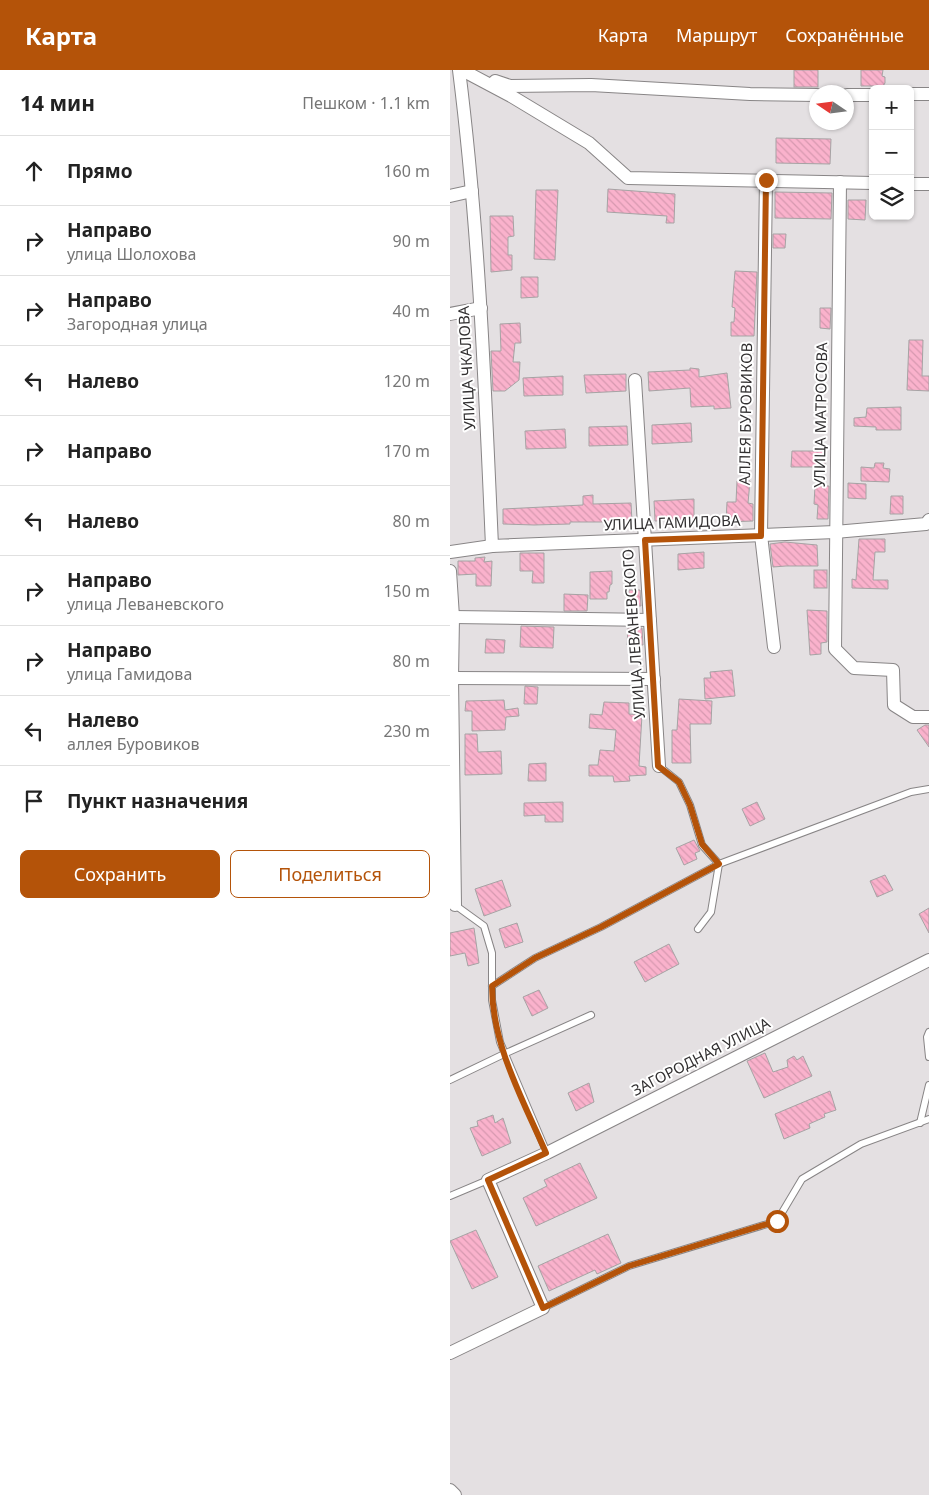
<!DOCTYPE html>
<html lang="ru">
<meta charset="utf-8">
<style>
:root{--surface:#fff;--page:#f6f6f6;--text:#222;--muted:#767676;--line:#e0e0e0;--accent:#b45309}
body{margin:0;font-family:"Noto Sans",sans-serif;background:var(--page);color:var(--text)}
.controls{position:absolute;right:15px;top:15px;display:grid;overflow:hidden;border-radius:8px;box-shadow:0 1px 4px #0004}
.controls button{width:45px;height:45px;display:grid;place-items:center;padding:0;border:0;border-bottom:1px solid var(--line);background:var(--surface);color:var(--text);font:25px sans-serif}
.compass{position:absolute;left:359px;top:15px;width:45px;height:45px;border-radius:50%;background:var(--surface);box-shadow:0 1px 4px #0004;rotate:283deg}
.stop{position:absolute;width:15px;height:15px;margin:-11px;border:4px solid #b45309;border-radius:50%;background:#fff}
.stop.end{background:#b45309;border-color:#fff;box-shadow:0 1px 5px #0008}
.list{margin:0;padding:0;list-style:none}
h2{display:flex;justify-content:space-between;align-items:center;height:65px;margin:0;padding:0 20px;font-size:21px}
h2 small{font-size:16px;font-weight:400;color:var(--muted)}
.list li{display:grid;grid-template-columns:32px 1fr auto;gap:15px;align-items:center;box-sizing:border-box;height:70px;padding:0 20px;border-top:1px solid var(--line)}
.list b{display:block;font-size:19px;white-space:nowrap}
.list p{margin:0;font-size:16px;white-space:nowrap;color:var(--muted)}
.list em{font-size:16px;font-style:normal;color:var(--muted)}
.actions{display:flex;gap:10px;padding:15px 20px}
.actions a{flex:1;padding:11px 0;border:1px solid var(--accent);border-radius:8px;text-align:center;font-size:18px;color:var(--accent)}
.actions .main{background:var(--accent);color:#fff}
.icon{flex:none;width:28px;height:28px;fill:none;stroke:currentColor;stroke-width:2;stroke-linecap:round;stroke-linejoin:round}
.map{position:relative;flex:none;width:479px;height:1425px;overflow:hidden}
header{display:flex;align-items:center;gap:30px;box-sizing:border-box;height:70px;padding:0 25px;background:var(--accent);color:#fff}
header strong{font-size:24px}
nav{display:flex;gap:28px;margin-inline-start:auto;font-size:18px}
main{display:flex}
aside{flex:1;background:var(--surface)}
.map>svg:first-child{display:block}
.building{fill:url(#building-back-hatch);stroke:#a6a3a4}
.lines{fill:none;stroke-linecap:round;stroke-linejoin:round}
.service-casing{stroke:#888586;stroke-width:8}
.minor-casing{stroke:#888586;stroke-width:14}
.service{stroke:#fff;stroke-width:6}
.minor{stroke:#fff;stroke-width:12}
.route{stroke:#b45309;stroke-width:6}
.labels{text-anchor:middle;stroke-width:4;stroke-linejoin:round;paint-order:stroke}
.street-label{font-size:15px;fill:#323031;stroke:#fff}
</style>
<header>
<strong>Карта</strong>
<nav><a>Карта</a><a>Маршрут</a><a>Сохранённые</a></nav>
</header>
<main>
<aside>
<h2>14 мин<small>Пешком · 1.1 km</small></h2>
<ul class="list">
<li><svg class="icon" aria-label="ahead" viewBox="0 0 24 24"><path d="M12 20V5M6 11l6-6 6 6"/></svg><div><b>Прямо</b></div><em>160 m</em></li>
<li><svg class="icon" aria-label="right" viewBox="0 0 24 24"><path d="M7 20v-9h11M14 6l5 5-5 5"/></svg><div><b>Направо</b><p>улица Шолохова</p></div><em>90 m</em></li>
<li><svg class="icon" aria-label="right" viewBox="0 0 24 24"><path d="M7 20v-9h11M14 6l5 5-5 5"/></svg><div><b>Направо</b><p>Загородная улица</p></div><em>40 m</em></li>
<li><svg class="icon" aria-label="left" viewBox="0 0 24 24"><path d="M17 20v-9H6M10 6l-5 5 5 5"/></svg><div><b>Налево</b></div><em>120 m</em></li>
<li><svg class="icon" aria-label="right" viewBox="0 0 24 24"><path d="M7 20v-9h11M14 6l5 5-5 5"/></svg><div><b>Направо</b></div><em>170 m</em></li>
<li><svg class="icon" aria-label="left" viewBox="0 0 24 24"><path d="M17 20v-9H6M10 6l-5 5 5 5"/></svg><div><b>Налево</b></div><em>80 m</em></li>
<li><svg class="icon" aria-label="right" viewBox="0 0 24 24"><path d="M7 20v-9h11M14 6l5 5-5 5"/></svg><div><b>Направо</b><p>улица Леваневского</p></div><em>150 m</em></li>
<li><svg class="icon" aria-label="right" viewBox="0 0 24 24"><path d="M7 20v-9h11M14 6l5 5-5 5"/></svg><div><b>Направо</b><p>улица Гамидова</p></div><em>80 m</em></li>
<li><svg class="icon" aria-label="left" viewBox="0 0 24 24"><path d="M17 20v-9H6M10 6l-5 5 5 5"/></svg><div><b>Налево</b><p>аллея Буровиков</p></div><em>230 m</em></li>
<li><svg class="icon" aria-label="arrive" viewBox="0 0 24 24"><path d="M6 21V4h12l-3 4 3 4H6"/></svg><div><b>Пункт назначения</b></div></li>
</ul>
<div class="actions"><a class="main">Сохранить</a><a>Поделиться</a></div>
</aside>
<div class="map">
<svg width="479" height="1425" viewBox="0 0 479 1425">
<defs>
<pattern id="building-back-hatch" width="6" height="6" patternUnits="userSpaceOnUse" patternTransform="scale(1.25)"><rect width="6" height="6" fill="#fab2cc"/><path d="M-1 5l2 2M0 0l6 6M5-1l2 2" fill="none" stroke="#d799b0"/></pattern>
</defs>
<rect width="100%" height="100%" fill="#e4e0e2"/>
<g class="building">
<rect x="344" y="0" width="24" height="17"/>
<path d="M411,0h22l-1,6 3,1v6l-2,3h-22z"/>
<path d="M326,68l55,1 -1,25 -54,-1z"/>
<path d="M158,119l67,5 -1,29h-8l1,-7 -60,-4z"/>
<path d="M86,120h22l-3,70 -21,-1z"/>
<path d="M325,122l57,1 -1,26 -56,-1z"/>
<path d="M398,130h18l-1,20 -17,-1z"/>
<path d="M40,146h23l1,20 -6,1v18h4v15l-21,2z"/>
<path d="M323,164h13l-1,14h-12z"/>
<path d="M285,201l22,1 -3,64h-23v-14h3l1,-14 -3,-1z"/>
<path d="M71,207h17v20l-17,1z"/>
<path d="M370,238h11l-1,21 -10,-1z"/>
<path d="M70,253l1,20h-6l-2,19h7l-1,18 -14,11h-12l-2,-40h10l-1,-27z"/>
<path d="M459,270h14l-1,36h7v15l-22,-1z"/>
<path d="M240,298l9,1v8l28,-4 4,35 -17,1v-3l-23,1 -1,-19 -41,3 -1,-19 42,-2z"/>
<path d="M176,304v17l-40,2 -2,-18z"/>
<path d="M113,306v19l-39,1 -1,-18z"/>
<path d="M451,337v23h-25v-3l-22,-1v-8l12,-1 1,-9z"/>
<path d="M241,353l1,19 -40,2v-19z"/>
<path d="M177,356l1,19 -39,1v-19z"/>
<path d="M115,359l1,19 -40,1 -1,-18z"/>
<path d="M342,381h33v16h-34z"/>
<path d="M425,393h9l-1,5 7,1 -1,13 -28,-1v-14l13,1z"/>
<path d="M287,411h13l-2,22 5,1v17l-27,1 1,-20h9z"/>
<path d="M398,413l18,1v15l-18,-1z"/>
<path d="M365,416h14l-1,33h-11l1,-14 -4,-1z"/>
<path d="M143,425v9l38,-1 1,19h-62v2l-36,1 -31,-1v-15l80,-4v-9z"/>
<path d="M441,426h12v18h-13z"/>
<path d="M244,429v20l-39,2 -1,-20z"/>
<path d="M409,469h26v13h-10l-2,28h15v9l-36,-1v-9l4,1z"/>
<path d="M335,472l32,3 1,21h-32l-13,1 -3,-23z"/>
<path d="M254,482v16l-26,2v-16z"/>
<path d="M70,483h24v30h-12l1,-12h-13z"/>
<path d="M35,487l-1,5 8,-1 -1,25h-15v-12l-18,1v-14h17v-3z"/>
<rect x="364" y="500" width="13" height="18"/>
<path d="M162,501v13l-2,1 -1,7h-2v7h-17v-27z"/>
<path d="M179,520h11l1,16 -13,-1z"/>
<path d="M114,524l24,1 -1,16h-23z"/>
<path d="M357,540l20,1v31l-6,1v11l-11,1z"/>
<path d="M71,556l33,1 -1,21 -33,-1z"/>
<path d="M178,558h14l1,17h-16z"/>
<path d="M36,569l19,1 -1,13h-19z"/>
<path d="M282,600l3,26 -30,3 -1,-21h7l-1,-6z"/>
<path d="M75,616l13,1 -1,17h-13z"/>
<path d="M229,629l33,2 -1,23h-21l1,39h-19v-33h5z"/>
<path d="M54,630l1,10 13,-2 1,8 -13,1 -1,13 -33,1v-20h-7l1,-10z"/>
<path d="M154,632l25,1v11l13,1 -3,51 7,1v8l-17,1 1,5 -16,1 -1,-6h-24v-11h9l2,-15 14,1 2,-21 -27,-2 1,-14 12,1z"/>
<path d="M475,655h4v22l-12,-17z"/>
<path d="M15,664h12l1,18 23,-1 1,23 -37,1z"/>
<path d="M96,693v18h-18l1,-17z"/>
<path d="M113,732v20h-18v-7l-21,1v-13z"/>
<path d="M307,732l8,17 -15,7 -8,-17z"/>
<path d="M244,770l6,11 -5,2 2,6 -13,6 -8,-17z"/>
<path d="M435,805l8,15 -16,7 -7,-16z"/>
<path d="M52,810l9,26 -27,10 -9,-27z"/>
<path d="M479,838v25l-10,-19z"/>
<path d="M67,853l6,19 -18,6 -6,-19z"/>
<path d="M24,858l5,35 -11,3 -3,-13 -15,3v-23z"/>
<path d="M219,874l10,20 -34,18 -11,-20z"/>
<path d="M89,920l9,18 -16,8 -9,-19z"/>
<path d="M315,983l8,19 15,-5 -1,-7 7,-4 3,4 6,-4 9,20 -48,22 -17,-37z"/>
<path d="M139,1013l5,19 -18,9 -8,-18z"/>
<path d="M380,1021l6,19 -12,4 1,3 -16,7 1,4 -26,11 -9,-25z"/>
<path d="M43,1045l2,8 8,-5 8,25 -29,13 -12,-28 8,-2 -1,-5z"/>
<path d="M130,1093l17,35 -61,28 -13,-28 24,-12 -3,-6z"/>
<path d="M26,1160l22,47 -26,12 -22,-48z"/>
<path d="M158,1164l13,29 -24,11 -2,-4 -46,21 -11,-25z"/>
</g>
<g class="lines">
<g class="service-casing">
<g id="service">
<path d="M209,696l20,16 11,23 12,40 17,19 -8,48 -13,17"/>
<path d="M5,835l29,21 8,27v47l8,42 47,111"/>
<path d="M42,916l43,-28 66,-31 118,-63 192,-72 18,-3"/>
<path d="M479,962l-2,5 2,20"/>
<path d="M0,1010l54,-26 87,-39"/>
<path d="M470,1053l9,-38"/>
<path d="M0,1126l38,-16"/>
<path d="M93,1238l86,-42 148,-45 25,-42 59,-35 68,-25"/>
</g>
</g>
<g class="minor-casing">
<g id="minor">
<path d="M9,0c20,158 26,317 33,476"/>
<path d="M12,0l49,26 78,47 39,35 245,5"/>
<path d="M45,11l15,5 81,-1 159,9 67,1"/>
<path d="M460,24h19"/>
<path d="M397,25h26"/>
<path d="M316,109l-5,356 13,112"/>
<path d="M390,112l-5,467 19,19 39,2 1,35 19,12h16"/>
<path d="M460,114h19"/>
<path d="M0,126l22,-5"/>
<path d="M0,244l31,-6"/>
<path d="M185,310l24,386"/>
<path d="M0,482l42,-6 343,-14 91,-8 3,-4"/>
<path d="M0,501l3,46 -1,61 3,227"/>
<path d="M3,547l197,3"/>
<path d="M2,608l202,1"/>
<path d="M0,1283l93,-45 -55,-128 59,-27 382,-193"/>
<path d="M0,1420l5,5"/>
</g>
</g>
<use href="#service" class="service"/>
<use href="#minor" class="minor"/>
</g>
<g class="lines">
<path class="route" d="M316,110l-5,356 -116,4 13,226 21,16 11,23 12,39 17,20 -118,63 -66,31 -43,28c0,59 31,114 54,167l-58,27 55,128 86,-42 148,-45"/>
</g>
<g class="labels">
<g class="street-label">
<text transform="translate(17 298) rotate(-93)" y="5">УЛИЦА ЧКАЛОВА</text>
<text transform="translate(296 344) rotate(-89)" y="5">АЛЛЕЯ БУРОВИКОВ</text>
<text transform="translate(371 345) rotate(-89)" y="5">УЛИЦА МАТРОСОВА</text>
<text transform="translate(222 453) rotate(-2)" y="5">УЛИЦА ГАМИДОВА</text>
<text transform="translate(184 564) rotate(-94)" y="5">УЛИЦА ЛЕВАНЕВСКОГО</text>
<text transform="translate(251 987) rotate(-27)" y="5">ЗАГОРОДНАЯ УЛИЦА</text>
</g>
</g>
</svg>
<div class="controls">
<button>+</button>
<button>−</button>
<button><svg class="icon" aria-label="layers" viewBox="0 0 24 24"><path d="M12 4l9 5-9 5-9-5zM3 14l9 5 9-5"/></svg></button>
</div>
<svg class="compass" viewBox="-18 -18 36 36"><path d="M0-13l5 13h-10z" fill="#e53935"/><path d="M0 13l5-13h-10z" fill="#767676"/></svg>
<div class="stop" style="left:327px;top:1151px"></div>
<div class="stop end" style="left:316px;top:110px"></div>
</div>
</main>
